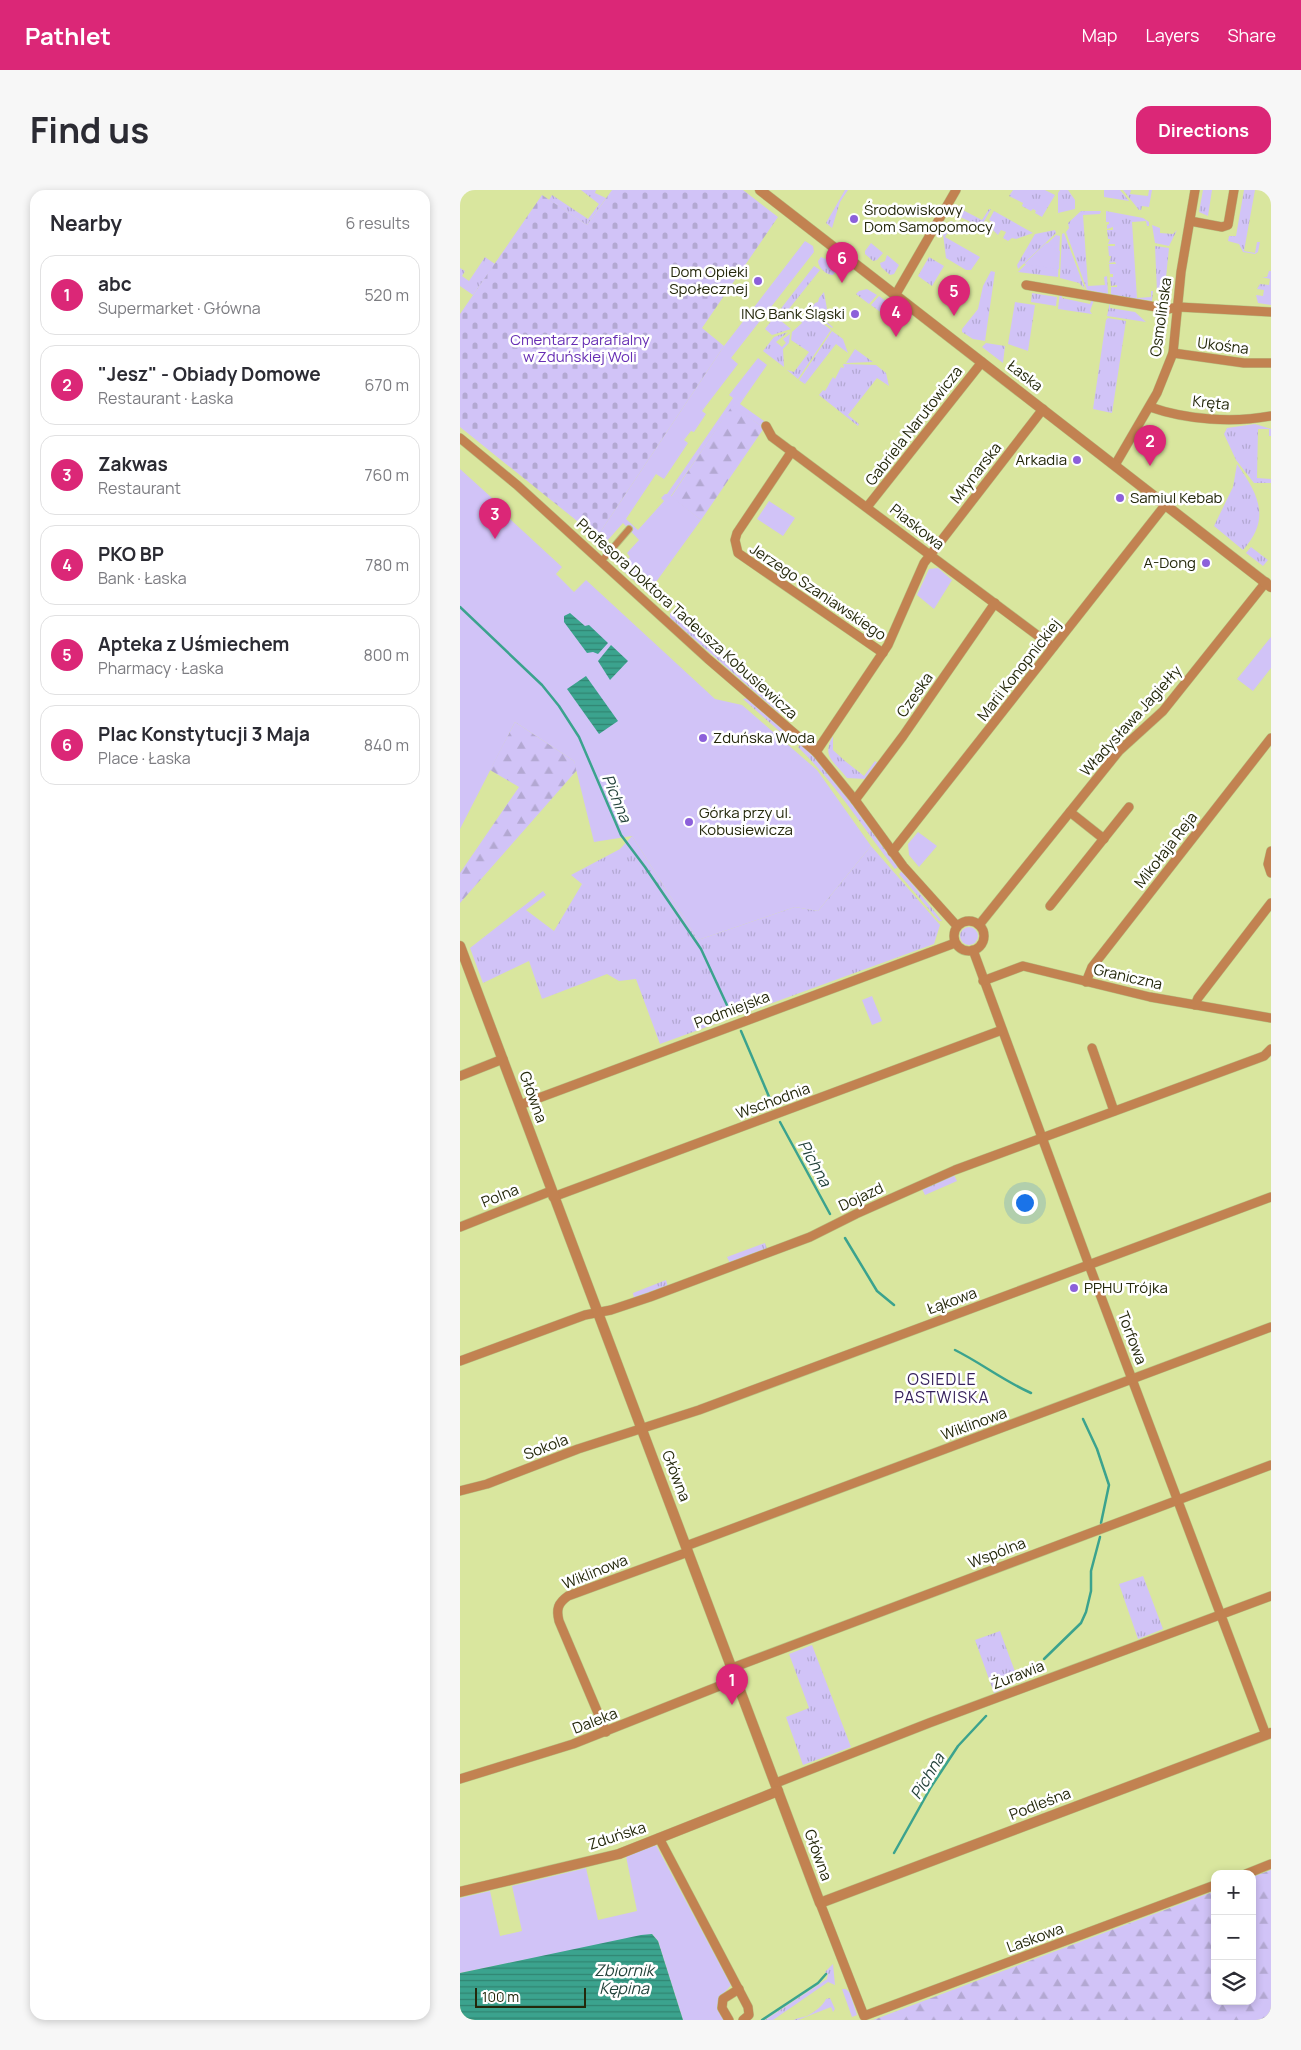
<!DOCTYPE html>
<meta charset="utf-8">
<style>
:root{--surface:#fff;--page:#f7f7f7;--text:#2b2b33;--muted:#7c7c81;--line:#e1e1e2;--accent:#db2777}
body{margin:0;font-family:Manrope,sans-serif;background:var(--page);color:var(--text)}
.controls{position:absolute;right:15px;bottom:15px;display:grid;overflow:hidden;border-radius:10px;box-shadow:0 2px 8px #0003}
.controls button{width:45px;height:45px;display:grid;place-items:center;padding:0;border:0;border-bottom:1px solid var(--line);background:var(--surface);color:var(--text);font:25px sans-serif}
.scale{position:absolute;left:15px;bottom:12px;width:111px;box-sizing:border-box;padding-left:5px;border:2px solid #24280b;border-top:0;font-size:14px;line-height:18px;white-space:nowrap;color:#24280b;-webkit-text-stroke:4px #fff;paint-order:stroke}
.you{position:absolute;left:564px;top:1012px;width:18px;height:18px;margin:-12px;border:4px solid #fff;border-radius:50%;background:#1a73e8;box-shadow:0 0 0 8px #1a73e833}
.badge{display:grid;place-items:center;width:32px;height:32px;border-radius:50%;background:var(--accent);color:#fff;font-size:16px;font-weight:700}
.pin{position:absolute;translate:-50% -41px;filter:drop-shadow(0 1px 2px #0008)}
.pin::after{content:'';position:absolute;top:26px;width:18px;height:15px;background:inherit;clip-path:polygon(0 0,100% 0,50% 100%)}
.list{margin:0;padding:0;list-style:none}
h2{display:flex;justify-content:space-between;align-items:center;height:65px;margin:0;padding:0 20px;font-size:21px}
h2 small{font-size:16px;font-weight:400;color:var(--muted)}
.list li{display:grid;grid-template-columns:32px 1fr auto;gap:15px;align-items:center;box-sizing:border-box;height:80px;margin:0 10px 10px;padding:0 10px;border:1px solid var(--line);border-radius:15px}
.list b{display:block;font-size:19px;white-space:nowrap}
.list p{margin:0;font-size:16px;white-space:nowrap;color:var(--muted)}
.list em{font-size:16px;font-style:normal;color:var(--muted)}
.icon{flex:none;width:28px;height:28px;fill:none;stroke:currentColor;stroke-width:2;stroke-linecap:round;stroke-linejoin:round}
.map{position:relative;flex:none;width:811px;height:1830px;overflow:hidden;border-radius:15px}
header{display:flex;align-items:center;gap:30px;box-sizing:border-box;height:70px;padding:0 25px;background:var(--accent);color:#fff}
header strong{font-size:24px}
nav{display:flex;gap:28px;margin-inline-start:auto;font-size:18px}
.intro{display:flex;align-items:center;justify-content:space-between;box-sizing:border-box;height:120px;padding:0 30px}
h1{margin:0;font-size:35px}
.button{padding:12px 22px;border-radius:15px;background:var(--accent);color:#fff;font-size:18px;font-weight:700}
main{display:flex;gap:30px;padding:0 30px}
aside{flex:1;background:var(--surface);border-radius:15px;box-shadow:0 2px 8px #0003}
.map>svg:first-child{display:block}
.grass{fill:url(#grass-tufts)}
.forest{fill:url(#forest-firs)}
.cemetery{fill:url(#cemetery-stones)}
.green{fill:#d1c3f7}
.water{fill:url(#water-rules)}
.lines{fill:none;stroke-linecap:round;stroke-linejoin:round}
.stream{stroke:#3ba38e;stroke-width:2.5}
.pedestrian-casing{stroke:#b8c484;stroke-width:8}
.minor-casing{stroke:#b8c484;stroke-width:10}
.tertiary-casing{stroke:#b8c484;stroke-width:11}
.pedestrian{stroke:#c28251;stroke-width:6}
.minor{stroke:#c28251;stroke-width:9}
.tertiary{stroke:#c28251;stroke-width:10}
.poi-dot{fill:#8c60da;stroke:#fff;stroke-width:2}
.labels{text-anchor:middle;stroke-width:5;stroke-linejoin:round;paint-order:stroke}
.poi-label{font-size:15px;fill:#24280b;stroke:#fff;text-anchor:start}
.street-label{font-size:15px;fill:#24280b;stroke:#fff}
.park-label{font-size:15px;fill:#672eb4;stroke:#fff}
.water-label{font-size:16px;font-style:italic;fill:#23423a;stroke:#fff}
.neighbourhood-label{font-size:16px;letter-spacing:1px;fill:#36215b;stroke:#fff}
</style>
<header>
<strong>Pathlet</strong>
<nav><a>Map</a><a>Layers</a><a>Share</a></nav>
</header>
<div class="intro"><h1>Find us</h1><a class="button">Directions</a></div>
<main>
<aside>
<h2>Nearby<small>6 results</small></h2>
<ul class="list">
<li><span class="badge">1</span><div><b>abc</b><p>Supermarket · Główna</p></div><em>520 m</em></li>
<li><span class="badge">2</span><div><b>&quot;Jesz&quot; - Obiady Domowe</b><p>Restaurant · Łaska</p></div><em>670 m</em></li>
<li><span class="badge">3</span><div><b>Zakwas</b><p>Restaurant</p></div><em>760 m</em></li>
<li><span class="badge">4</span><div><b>PKO BP</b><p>Bank · Łaska</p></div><em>780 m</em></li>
<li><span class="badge">5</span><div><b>Apteka z Uśmiechem</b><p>Pharmacy · Łaska</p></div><em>800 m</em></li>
<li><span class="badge">6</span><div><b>Plac Konstytucji 3 Maja</b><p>Place · Łaska</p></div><em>840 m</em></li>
</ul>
</aside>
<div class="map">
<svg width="811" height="1830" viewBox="0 0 811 1830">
<defs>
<pattern id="grass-tufts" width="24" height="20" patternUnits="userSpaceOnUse" patternTransform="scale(1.25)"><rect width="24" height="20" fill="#d1c3f7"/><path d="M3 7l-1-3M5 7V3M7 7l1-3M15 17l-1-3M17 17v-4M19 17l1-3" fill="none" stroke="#b3a8d2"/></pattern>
<pattern id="forest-firs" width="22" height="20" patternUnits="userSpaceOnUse" patternTransform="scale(1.25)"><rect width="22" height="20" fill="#d1c3f7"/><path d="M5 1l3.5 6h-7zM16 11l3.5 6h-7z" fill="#b3a8d2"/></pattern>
<pattern id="cemetery-stones" width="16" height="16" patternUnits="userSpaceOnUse" patternTransform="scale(1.25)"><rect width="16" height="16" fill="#d1c3f7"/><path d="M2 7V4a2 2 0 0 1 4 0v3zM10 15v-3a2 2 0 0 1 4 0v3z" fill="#b3a8d2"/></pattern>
<pattern id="water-rules" width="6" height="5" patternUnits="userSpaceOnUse" patternTransform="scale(1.25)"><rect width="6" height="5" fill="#3ba38e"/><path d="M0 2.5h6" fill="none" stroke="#318572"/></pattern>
</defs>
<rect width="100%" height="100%" fill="#d9e69e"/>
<g class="grass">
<path d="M121,0h15l-1,3 11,5 -19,27 -38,-25 3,-5 36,24 11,-15z"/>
<path d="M385,0h3l-8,12 -8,26 -6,-5z"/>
<path d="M553,0h32l10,5 -13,22 -7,-4 1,-2 -3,-2 -2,2 -9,-5 1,-3 -14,-7z"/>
<path d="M600,0h8l7,10v9l-17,4v-20z"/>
<path d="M644,0h16l9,11 -25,-4z"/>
<path d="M663,0h8l-1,4 18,2 1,-6h3l-3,17 -7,-1 -1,4h-2z"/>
<path d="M743,0h9l-4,26 -9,-4z"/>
<path d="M784,0h11l-11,61 11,2 2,-11h3l-2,10 -3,2 -12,-2 -4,-8 -11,-3 1,-5h7z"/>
<path d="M497,17l25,13 7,-11h2l-10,18 -29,-14z"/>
<path d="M534,21l39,22 -17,6 -4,-1 -4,3 -5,-3 3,-6 -5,-2 -3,5 -5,-5 2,-6 -6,-4z"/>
<path d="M621,21h20l-1,3 -17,1 5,71 17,-1 -1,-8 3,-1 1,18 -21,-4 -21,-58 3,-4 -1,-5z"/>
<path d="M646,21l37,7 6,4v4h-2l-1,-5 -14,1 5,76 14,-1v-6h2l-1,10 -41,-6v-8h6v-2l-6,1 -1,-9h3v-3h-3l-1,-10h7l-1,-2 -6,1 2,-7h-2l-1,-10h7v-2h-7l2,-5h-2l-1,-9h6v-3l-6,2v-4l2,-1v-2h-3z"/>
<path d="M491,31l8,5 -1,2 -6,-3 -7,12 35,20 -9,13h-5l-20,-12 -3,-24z"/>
<path d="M692,35l8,3v5l13,1 4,-4 -8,16 -14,-3z"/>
<path d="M595,40l1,3 -38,36 -1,-4 18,-31z"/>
<path d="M604,43l21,56 -6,-6 -19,-5 2,-44z"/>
<path d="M596,45l4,1 -2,41 -40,-5z"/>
<path d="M411,53l12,10 -6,7 -4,1 -8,-7v-3z"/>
<path d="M695,56l14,2 -4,39 -8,5z"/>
<path d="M427,65l12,10 -5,9 -4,1 -9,-8 -1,-4 5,-2z"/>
<path d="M25,67l10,7 -22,31 -13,-9v-18l5,3 -3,5 7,5z"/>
<path d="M361,67l7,3 -1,3 10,7 -4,5c-7,0 -15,-8 -15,-14z"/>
<path d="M469,67l15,9 -12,20 -14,-10z"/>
<path d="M354,76l6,4 -40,50 11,9 -19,6 -7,-6z"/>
<path d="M531,81l4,1 -10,69 -12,-2 -11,-7v-3l16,-20 5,-23z"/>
<path d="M809,81h2v34l-13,-2 -2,-8 7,1 1,-6 -7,-1 3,-5 9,1 1,-6 -8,-2h5z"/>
<path d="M407,99l10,6 -8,9 -13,-10 3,-3z"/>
<path d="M600,101l2,2v5l28,6 2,-5 2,1 -4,11 2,3 -34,-5z"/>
<path d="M364,102l3,17 -7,8 13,10 -1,1 -22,-17 5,-8 3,-1 1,-4z"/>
<path d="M572,103l25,4 -1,9 -25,-4z"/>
<path d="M419,106l15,11 -7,10 -16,-12z"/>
<path d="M555,112l20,3 -7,46 -20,-7z"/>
<path d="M650,112v6l25,4 11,10 -39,-6z"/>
<path d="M348,122l23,18 -33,49 -11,-9 7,2 15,-20 -18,-12 1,-8 10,-9 -1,-2 4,-4 1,1z"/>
<path d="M648,128l18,3 -14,92 -19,-4 13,-89z"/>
<path d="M372,141l11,8 5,14 -12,-9 -31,40 -6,-4z"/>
<path d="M328,142l-12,10 6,5 4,-4 -3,-4 7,-5 -1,9 -6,6 1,18 -21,-16 11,-14z"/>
<path d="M526,153l19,3 -2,17 -21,-16z"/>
<path d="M395,159l18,13 -27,1z"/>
<path d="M383,174l33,1 10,8 3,13 -12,-8 -29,37 11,9 -1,2 -39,-31 4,-5 2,1c3,-4 4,-8 8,-14l2,2 6,-12 2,1 1,-1z"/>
<path d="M795,234l16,5v7h-2v-7h-11l-1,49 14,1v4h-17l-18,-23 -12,-26 3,-6z"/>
<path d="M777,274c22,31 34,55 6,86l-29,-24 19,-39z"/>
<path d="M791,357l17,13 -5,6 -17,-13z"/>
<path d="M210,423h5l110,91v8l-6,1 -109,-95z"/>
<path d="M288,508l49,43 -3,3 -51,-45z"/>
<path d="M373,546v14l12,11 19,15 11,-15 3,2 -13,16 -18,-1c-13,-17 -26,-21 -14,-42z"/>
<path d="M341,554c38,36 65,82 97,123l-3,2c-32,-41 -59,-85 -97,-122z"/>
<path d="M172,646l66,104 97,-33 23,4 53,-65 69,79 -6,19 -274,100 -24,-65 -17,2 -12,-7 -65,25 -13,-38 -46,22 -13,-35 73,-57 3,4 -20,15 28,21 28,-47 -11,-9 49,-26z"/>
<path d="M442,681l40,50h-3l-40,-47z"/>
<circle cx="509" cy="746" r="9"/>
<path d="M494,985l3,6 -32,14 -3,-6z"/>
<path d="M305,1053l2,6 -37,14 -3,-6z"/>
<path d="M206,1090l2,7 -34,11 -1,-5z"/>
<path d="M683,1386l20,53 -25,10 -19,-55z"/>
<path d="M540,1441l17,46 -11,11 -12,5 -19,-53z"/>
<path d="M352,1455l39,102 -48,18 -17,-48 23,-9 -20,-54z"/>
<path d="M373,1774l2,21 -7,-3 -55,38h-8l62,-41 1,-5 -3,-2z"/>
<path d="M382,1799h4l4,4 7,22 -5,2z"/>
<path d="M370,1808l5,11 -2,3 -2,-5 -33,13h-4c5,-3 8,-2 13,-4 7,-4 16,-10 19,-17z"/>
</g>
<g class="forest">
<path d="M272,215l32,23 -63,92 -30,-23z"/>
<path d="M55,532l59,39 3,9 -117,133v-30l59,-86 -29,-17z"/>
<path d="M811,1680v150h-398l342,-129v110h37v-124z"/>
</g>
<path class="cemetery" d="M152,0h131l35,27 -76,111 22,18 -127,191 -137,-110v-113l82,-119 45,30z"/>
<g class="green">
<path d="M345,51l8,5 1,6 -83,106 7,6 -36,47 4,3 -12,18 -3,-1 -7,9 4,3 -24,36 -8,-5 -30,45 12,11 26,-29 -3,-3 4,-4h2l66,-96 -4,-3 29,-37 9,7 -27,39 24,17v7l-32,-22 -61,90 30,24 -53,73 -28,-25 10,-11 -3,-4 12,-13 -16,-17 -24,27 -2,-13 127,-191z"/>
<path d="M586,53l14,8 -1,18 -35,-5z"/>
<path d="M0,279l42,38 -3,2 63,58 -6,7 18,18 12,-12 129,119 27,6 75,65 54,76 -53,65 -23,-4 -97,33 -66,-104 -38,6 -20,-81 -59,-39 -55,107z"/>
<path d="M309,311l26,17 -12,18 -26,-17z"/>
<path d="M478,378l14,12 -18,29 -17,-14 12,-26z"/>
<path d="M811,447v31l-18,23 -16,-12z"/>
<path d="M458,642l19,14 -18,21 -10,-12 -1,-11z"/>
<path d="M412,806l10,25 -10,4 -10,-25z"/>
<path d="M196,1655l75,140 -12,14 -1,7 7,14h-42l-25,-79 -6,-7 -192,39v-75l30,-7 10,45 22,-5 -10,-45 74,-18 12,52 39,-9 -11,-55z"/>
</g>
<g class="water">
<path d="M110,423l15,13 4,-1 19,18 -10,11 -5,-2 -6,1 -23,-31v-6z"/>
<path d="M151,455l17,16 -18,19 -12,-19z"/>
<path d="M126,486l32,45 -19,13 -32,-45z"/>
<path d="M192,1744l6,7 25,79h-223v-47l181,-38z"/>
</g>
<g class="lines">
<g class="stream">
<path d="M0,417l82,78 17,21 20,31 42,98 24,32 56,82 31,67"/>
<path d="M281,841l32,75"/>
<path d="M320,932l50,92"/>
<path d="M385,1048l32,53 17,14"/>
<path d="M495,1160c26,13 49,31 76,43"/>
<path d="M623,1229l14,30 12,36 -8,38"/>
<path d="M584,1469l37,-36 5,-11 5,-21v-20l9,-34"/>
<path d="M434,1663l37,-66 27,-41 28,-30"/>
<path d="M302,1830l56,-37 8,-9"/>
</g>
<g class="pedestrian-casing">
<path id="pedestrian" d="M145,367l24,-28"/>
</g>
<g class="minor-casing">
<g id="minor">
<path d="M730,31l32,6 6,-2 6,-35"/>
<path d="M566,95l142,24 11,-2 92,5"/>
<path d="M436,104l60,-104"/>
<path d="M713,163l71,10h27"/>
<path d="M690,217c37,13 83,16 121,9"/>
<path d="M306,236l6,11 281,210"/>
<path d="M0,248l57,47 191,174 108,93 39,48 48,66 54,60"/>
<path d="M332,261l-55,82 -2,7 3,13 145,100"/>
<path d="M655,275l42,-72 16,-40 8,-81 14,-82"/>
<path d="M407,317l115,-145"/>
<path d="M356,562l72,-107 36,-82 119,-154"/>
<path d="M395,610l48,-64 92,-133"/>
<path d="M610,622l34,27"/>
<path d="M811,661l-3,13 3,9"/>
<path d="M432,662l274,-348"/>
<path d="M590,716l79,-99"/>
<circle cx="509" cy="746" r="15"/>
<path d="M519,735l140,-174 44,-40 103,-129"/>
<path d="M513,760l116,315 177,470"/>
<path d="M523,791l40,-15 127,31 121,21"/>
<path d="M626,792l6,-15 179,-229"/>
<path d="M735,815l3,-7 73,-95"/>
<path d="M632,858l22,63"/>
<path d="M0,886l43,-17"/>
<path d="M60,915l435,-162"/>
<path d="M93,1007l449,-167"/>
<path d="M0,1037l91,-36"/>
<path d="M0,1171l125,-46 26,-5 39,-13 160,-60 46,-23 99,-44 301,-111 8,-3 7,-7"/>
<path d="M0,1301l27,-7 91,-35 121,-39 572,-213"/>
<path d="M226,1356l585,-219"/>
<path d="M272,1478l539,-203"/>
<path d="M146,1542l-47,-111c-3,-12 -1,-18 9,-25l120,-44"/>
<path d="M0,1589l113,-35 164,-65"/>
<path d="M316,1593l153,-60 342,-127"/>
<path d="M199,1648l89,169 1,8 -6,5"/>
<path d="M786,1684l25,-10"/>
<path d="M360,1713l44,113 351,-131"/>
<path d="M269,1830l-7,-12 1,-9 16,-10"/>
</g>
</g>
<g class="tertiary-casing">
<g id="tertiary">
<path d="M300,0l511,397"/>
<path d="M0,756l360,957 451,-170"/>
<path d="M0,1702l159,-38 159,-63"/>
</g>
</g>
<use href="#pedestrian" class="pedestrian"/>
<use href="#minor" class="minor"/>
<use href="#tertiary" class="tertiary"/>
</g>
<g class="poi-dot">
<circle cx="394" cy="29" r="5"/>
<circle cx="298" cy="91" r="5"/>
<circle cx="395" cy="124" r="5"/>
<circle cx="617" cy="270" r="5"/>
<circle cx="660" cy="308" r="5"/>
<circle cx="746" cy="373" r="5"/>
<circle cx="243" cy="548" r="5"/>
<circle cx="229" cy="632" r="5"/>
<circle cx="614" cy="1098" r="5"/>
</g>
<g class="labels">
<g class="poi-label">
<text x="404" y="25">Środowiskowy<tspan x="404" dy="17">Dom Samopomocy</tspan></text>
<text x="288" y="87" text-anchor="end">Dom Opieki<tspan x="288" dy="17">Społecznej</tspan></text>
<text x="385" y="129" text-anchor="end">ING Bank Śląski</text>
<text x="607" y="275" text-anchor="end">Arkadia</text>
<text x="670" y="313">Samiul Kebab</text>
<text x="736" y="378" text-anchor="end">A-Dong</text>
<text x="253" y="553">Zduńska Woda</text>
<text x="239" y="628">Górka przy ul.<tspan x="239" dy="17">Kobusiewicza</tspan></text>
<text x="624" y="1103">PPHU Trójka</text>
</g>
<g class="street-label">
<text transform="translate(701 127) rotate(-82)" y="5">Osmolińska</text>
<text transform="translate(763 156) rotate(7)" y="5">Ukośna</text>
<text transform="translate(565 186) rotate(38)" y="5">Łaska</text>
<text transform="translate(751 213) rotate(6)" y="5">Kręta</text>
<text transform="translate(454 236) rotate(-52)" y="5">Gabriela Narutowicza</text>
<text transform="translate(516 283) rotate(-52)" y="5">Młynarska</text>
<text transform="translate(457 337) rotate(38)" y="5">Piaskowa</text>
<text transform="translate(358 402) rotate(34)" y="5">Jerzego Szaniawskiego</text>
<text transform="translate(227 429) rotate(42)" y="5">Profesora Doktora Tadeusza Kobusiewicza</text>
<text transform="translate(559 480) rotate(-52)" y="5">Marii Konopnickiej</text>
<text transform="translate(455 505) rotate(-55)" y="5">Czeska</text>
<text transform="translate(671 531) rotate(-48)" y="5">Władysława Jagiełły</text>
<text transform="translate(706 660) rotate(-52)" y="5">Mikołaja Reja</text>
<text transform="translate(668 787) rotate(13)" y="5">Graniczna</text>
<text transform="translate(272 820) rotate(-21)" y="5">Podmiejska</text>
<text transform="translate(73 907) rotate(70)" y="5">Główna</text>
<text transform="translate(313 911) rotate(-20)" y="5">Wschodnia</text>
<text transform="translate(40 1006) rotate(-22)" y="5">Polna</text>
<text transform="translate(401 1007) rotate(-25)" y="5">Dojazd</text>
<text transform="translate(492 1111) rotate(-20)" y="5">Łąkowa</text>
<text transform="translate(672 1148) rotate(69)" y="5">Torfowa</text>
<text transform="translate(514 1234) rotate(-20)" y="5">Wiklinowa</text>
<text transform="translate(86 1257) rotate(-21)" y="5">Sokola</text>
<text transform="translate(216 1286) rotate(69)" y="5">Główna</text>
<text transform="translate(537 1363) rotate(-21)" y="5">Wspólna</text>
<text transform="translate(135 1382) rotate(-22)" y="5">Wiklinowa</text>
<text transform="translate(558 1485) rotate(-21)" y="5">Żurawia</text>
<text transform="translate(135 1531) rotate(-21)" y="5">Daleka</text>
<text transform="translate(580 1614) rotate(-21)" y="5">Podleśna</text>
<text transform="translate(157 1646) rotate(-18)" y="5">Zduńska</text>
<text transform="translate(358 1665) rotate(70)" y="5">Główna</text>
<text transform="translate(575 1748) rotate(-20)" y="5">Laskowa</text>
</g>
<g class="park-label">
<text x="120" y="155">Cmentarz parafialny<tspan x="120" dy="17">w Zduńskiej Woli</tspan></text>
</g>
<g class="water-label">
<text transform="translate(157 608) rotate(67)" y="6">Pichna</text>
<text transform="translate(355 973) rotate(61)" y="6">Pichna</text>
<text transform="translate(467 1586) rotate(-59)" y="6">Pichna</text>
<text x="164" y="1786">Zbiornik<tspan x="164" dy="18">Kępina</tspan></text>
</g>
<g class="neighbourhood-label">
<text x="482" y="1195">OSIEDLE<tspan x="482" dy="18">PASTWISKA</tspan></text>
</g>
</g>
</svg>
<div class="controls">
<button>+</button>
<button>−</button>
<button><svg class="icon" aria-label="layers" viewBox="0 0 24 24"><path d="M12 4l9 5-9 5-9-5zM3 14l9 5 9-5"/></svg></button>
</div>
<div class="scale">100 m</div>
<div class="you"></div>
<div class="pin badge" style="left:272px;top:1515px">1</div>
<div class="pin badge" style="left:690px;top:276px">2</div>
<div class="pin badge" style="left:35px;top:349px">3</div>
<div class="pin badge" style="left:436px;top:147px">4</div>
<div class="pin badge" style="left:494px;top:126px">5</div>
<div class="pin badge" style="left:382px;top:93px">6</div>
</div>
</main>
